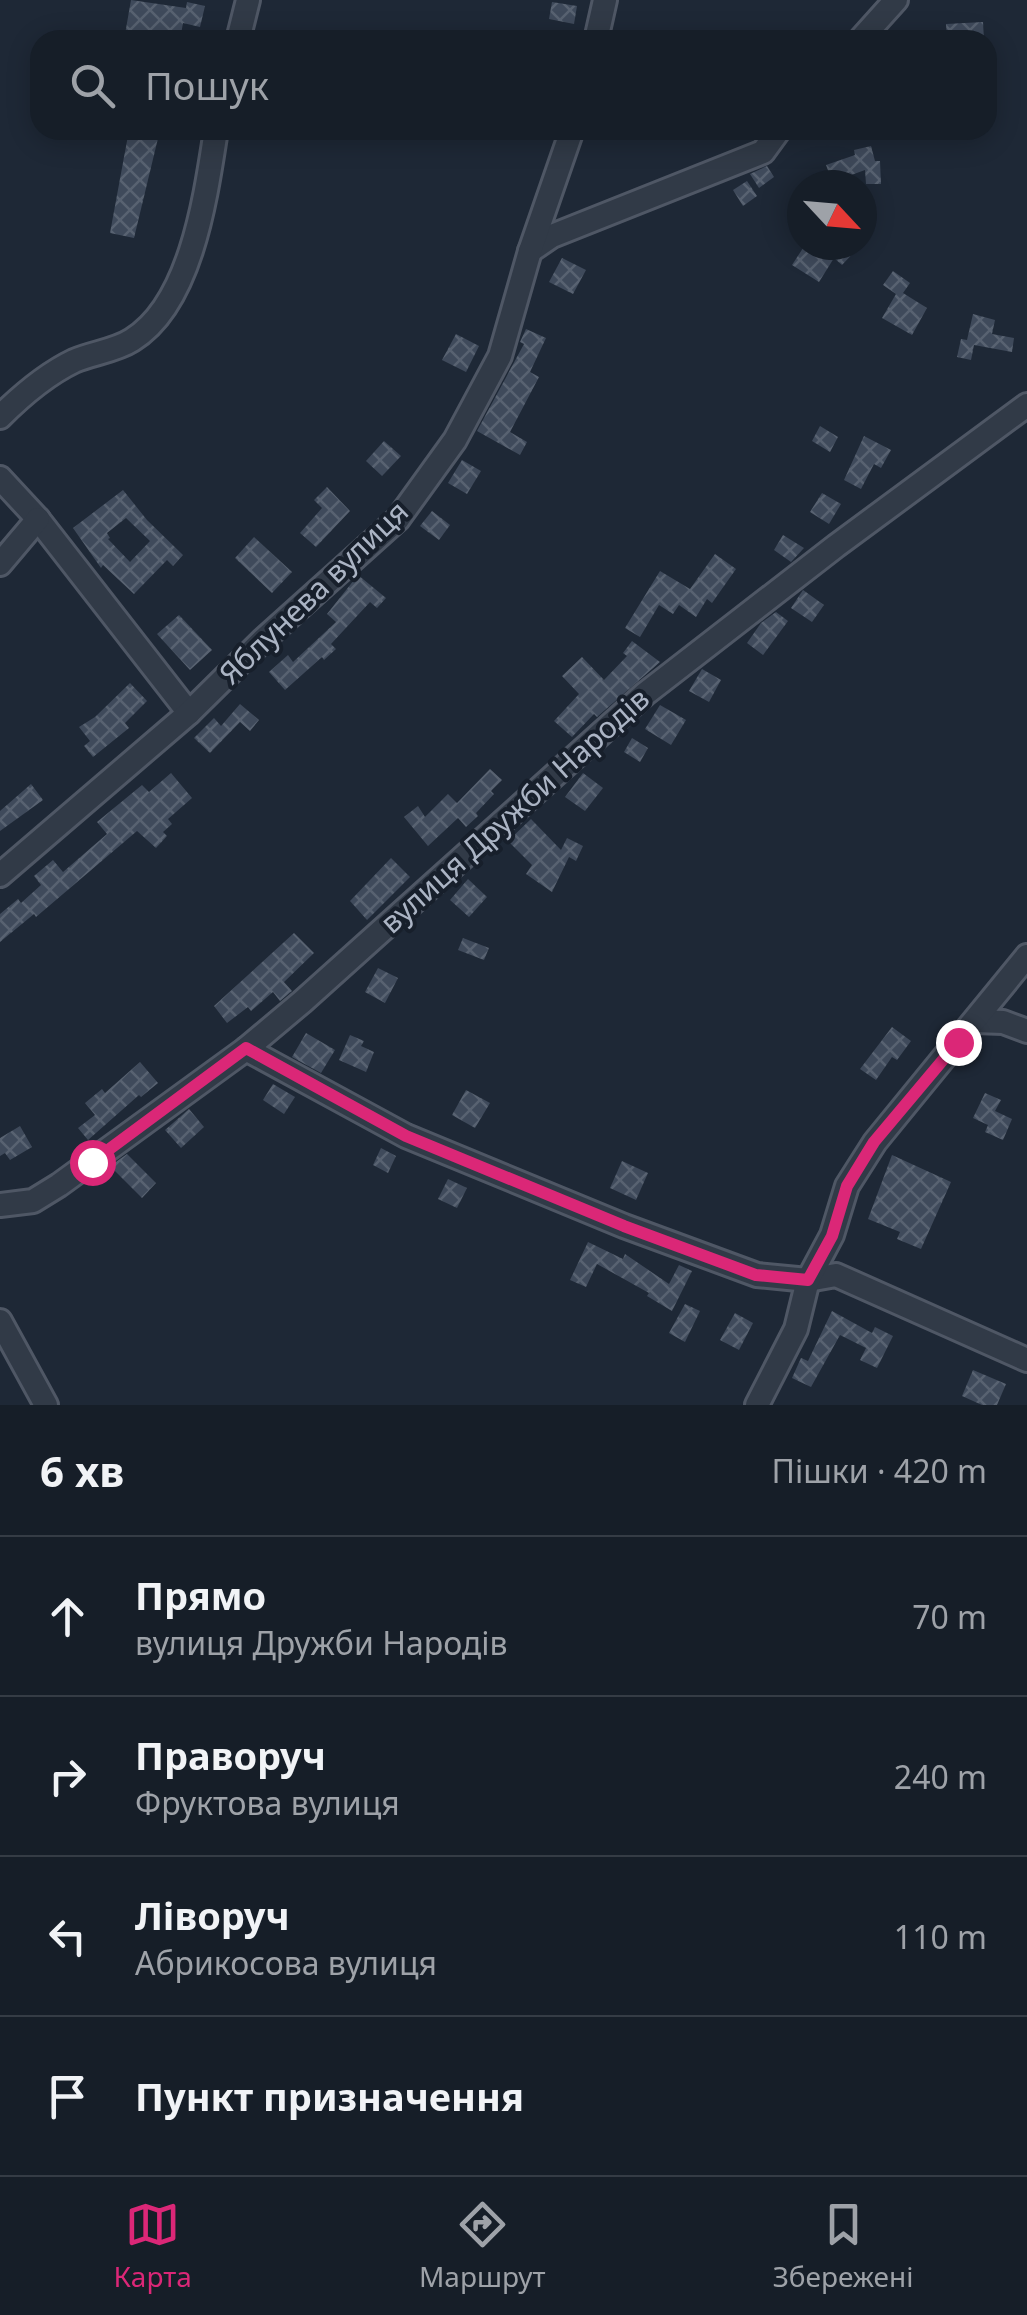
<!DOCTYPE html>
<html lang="uk">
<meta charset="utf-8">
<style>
:root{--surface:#161e28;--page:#1f2730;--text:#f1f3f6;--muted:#9ea2a8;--line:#353c45;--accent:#db2777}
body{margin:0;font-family:"Noto Sans",sans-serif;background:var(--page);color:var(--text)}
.compass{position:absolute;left:787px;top:170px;width:90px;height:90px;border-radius:50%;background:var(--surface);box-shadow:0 5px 25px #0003;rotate:116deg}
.stop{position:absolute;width:30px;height:30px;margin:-22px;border:8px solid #db2777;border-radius:50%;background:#fff}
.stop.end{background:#db2777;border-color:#fff;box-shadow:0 2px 10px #0008}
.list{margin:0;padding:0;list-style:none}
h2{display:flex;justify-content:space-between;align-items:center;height:130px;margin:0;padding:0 40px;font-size:42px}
h2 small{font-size:32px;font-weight:400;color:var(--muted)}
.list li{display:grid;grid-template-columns:65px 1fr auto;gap:30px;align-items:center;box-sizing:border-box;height:160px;padding:0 40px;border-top:2px solid var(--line)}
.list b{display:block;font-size:38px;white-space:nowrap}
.list p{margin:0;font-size:32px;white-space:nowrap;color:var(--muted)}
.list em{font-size:32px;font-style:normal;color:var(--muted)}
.icon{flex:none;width:55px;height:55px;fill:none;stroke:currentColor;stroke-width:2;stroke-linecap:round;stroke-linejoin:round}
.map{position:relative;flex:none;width:1027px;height:1405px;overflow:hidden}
.search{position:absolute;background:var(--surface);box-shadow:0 5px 25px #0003;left:30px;right:30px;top:30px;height:110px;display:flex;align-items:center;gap:25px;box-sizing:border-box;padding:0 35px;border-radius:30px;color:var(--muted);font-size:38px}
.sheet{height:770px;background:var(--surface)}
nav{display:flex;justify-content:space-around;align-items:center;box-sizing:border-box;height:140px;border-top:2px solid var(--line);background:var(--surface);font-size:28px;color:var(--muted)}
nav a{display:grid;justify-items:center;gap:5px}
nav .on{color:var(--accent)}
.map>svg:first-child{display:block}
.building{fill:url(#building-cross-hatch);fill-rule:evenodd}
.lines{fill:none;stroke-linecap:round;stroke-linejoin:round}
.minor-casing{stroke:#4f5765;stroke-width:28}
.minor{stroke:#313a47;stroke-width:22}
.route{stroke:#db2777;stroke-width:12}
.labels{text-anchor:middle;stroke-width:8;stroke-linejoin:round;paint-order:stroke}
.street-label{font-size:30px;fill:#abb4c4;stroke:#171f2b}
</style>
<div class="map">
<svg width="1027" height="1405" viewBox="0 0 1027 1405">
<defs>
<pattern id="building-cross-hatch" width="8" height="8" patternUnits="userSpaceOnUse" patternTransform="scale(2.5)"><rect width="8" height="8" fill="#3f4a5b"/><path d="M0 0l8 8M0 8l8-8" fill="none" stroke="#586271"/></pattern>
</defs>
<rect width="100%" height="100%" fill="#1e2836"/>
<g class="building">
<path d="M131,0l55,8 1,-6 18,4 -5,21 -17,-4 -3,17h-56z"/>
<path d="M552,2l25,4 -3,18 -25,-5z"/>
<path d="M983,22l1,18h-37l-1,-16z"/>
<path d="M129,130h31l-26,108 -24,-5z"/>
<path d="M871,146l4,15h5l1,23h-15l-1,-14 -33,12 -6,-17 29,-10 -1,-5z"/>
<path d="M767,166l7,11 -15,11 -9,-14z"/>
<path d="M747,181l10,15 -14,10 -10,-16z"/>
<path d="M805,245h56l-19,20 -8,-7 -15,24 -27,-17z"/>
<path d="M562,258l24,12 -13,24 -24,-12z"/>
<path d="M893,271l17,12 -7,10 24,15 -15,27 -30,-17 14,-24 -13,-9z"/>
<path d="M973,314l22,6 -3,14 22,4 -2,14 -38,-7 -3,15 -14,-3 4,-18 6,1z"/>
<path d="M526,329l20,9 -16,34 9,5 -29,55 17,10 -7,13 -43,-24 47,-87 -4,-2z"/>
<path d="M456,334l23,12 -13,26 -24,-12z"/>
<path d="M820,426l18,11 -8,15 -18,-11z"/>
<path d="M864,436l27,14 -10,18 -7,-4 -13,25 -17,-9z"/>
<path d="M384,441l17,15 -19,20 -16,-15z"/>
<path d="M462,460l19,11 -14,23 -19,-11z"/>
<path d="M327,487l23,24 -34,36 -16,-14 22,-25 -8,-8z"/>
<path d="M123,490l24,30 36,35 -10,11 -6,-6 -33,34 -31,-29 -2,3 -28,-40zM126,518l24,23 -20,21 -22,-23 2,-1 -3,-5z"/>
<path d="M822,493l19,11 -12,20 -19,-12z"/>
<path d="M432,511l18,14 -11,15 -19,-14z"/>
<path d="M783,535l21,13 -13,14 -17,-12z"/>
<path d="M254,537l38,35 -20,21 -37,-35z"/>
<path d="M715,554l21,15 -24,34 -5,-4 -11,18 -17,-12 -6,9 -14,-9 -19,32 -15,-9 35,-57 30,18z"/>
<path d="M358,575l28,23 -9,10 -7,-6 -39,42 5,5 -12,11 -2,-3 -37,33 -16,-18 19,-17 5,7 43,-40 -9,-8z"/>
<path d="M803,590l21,15 -12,17 -21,-14z"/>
<path d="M776,612l12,9 -25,34 -16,-12 14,-20z"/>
<path d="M179,615l33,35 -22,20 -33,-36z"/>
<path d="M632,641l28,21 -63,55 -3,-3 -22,23 -18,-16 25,-27 -17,-18 20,-19 22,23 23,-24 -4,-3z"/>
<path d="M702,669l19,11 -12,22 -20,-11z"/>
<path d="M130,683l17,18 -22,22 4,5 -36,29 -9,-11 6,-5 -11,-14 16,-10z"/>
<path d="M240,704l19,16 -9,11 -10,-9 -30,31 -16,-15 20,-20 7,8z"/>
<path d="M660,705l26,15 -15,25 -26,-16z"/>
<path d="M632,738l16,10 -8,14 -16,-10z"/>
<path d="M490,769l12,11 -11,11 3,3 -18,19 2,3 -12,11 -8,-9 -30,28 -24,-29 14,-11 7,11 23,-23 9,9z"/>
<path d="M171,773l21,25 -24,21 4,5 -9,8 4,4 -11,12 -19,-17 -101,86 -2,-3 -34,28v-28l18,-15 3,4 20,-18 -7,-9 19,-16 10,12 44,-38 -10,-12 45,-37 7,7z"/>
<path d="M583,773l20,15 -18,23 -20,-14z"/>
<path d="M31,784l12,16 -43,31v-20z"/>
<path d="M531,819l30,31 6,-12 16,8 -7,15 -7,-4 -17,35 -26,-18 6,-9 -24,-24z"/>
<path d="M391,858l19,19 -43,43 -17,-19z"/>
<path d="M468,879l19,18 -18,20 -19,-17z"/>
<path d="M294,933l20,20 -30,29 8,9 -12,10 -7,-9 -22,19 -3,-4 -21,16 -13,-17z"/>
<path d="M463,938l26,10 -5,12 -26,-10z"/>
<path d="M378,968l20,10 -13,25 -20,-11z"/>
<path d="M892,1027l19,14 -14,19 -5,-3 -16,23 -16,-11z"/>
<path d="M306,1033l29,17 -14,23 -29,-16z"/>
<path d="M350,1035l14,6 -3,5 13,6 -8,20 -27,-12z"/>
<path d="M140,1062l18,21 -17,14 -2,-2 -51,45 -10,-12 17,-13 -10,-12 17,-14 3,4z"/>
<path d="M273,1084l22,13 -11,17 -21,-14z"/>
<path d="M466,1090l24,13 -15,25 -23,-13z"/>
<path d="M985,1093l16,7 -6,11 17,8 -9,21 -18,-8 3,-7 -15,-7z"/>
<path d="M189,1109l15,18 -23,21 -16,-18z"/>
<path d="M20,1126l12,21 -22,13 -5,-7 -5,3v-18z"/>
<path d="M381,1148l15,8 -8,17 -15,-8z"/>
<path d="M127,1154l29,29 -14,15 -32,-32z"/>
<path d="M892,1155l59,27 -30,67 -24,-10 3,-7 -32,-13z"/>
<path d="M622,1161l26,12 -12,27 -26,-12z"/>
<path d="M448,1179l19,9 -10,20 -19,-9z"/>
<path d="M588,1242l35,17 2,-5 44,30 10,-19 13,6 -20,40 -25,-15 2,-3 -52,-29 -11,23 -16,-7z"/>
<path d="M685,1304l15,7 -15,31 -16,-9z"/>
<path d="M832,1311l40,22 3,-6 18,9 -16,32 -17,-8 6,-12 -26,-13 -29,52 -19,-9 9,-20 7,3z"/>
<path d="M735,1313l18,10 -14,27 -19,-10z"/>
<path d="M973,1370l33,14 -9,21h-15l-20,-9z"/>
</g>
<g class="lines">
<g class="minor-casing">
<g id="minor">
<path d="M238,40l10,-40"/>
<path d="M596,40l9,-40"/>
<path d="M860,40l36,-40"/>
<path d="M530,251l22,-15 211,-84 16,-22"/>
<path d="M0,417c22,-22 45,-42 74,-56 18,-8 41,-10 58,-21 60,-37 74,-146 84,-210"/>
<path d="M0,478l38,41 151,194"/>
<path d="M0,564l38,-45"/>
<path d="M0,875l189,-162 73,-72 136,-122 57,-79 45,-84 30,-105 42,-121"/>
<path d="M975,1021l28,1 24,9"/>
<path d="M246,1049l160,87 218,90 133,49 51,5 28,-5 191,85"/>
<path d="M0,1205l33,-4 26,-16 187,-136 56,-47 343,-308 191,-148 191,-141"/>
<path d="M0,1321l46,84"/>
<path d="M757,1405l39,-76 12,-49 24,-45 15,-49 28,-44 152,-186"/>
</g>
</g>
<use href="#minor" class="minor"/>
</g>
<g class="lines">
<path class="route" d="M92,1162l154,-114 160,88 218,90 132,49 52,5 24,-44 15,-50 27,-44 84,-100"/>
</g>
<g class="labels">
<g class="street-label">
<text transform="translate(314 593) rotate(-44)" y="10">Яблунева вулиця</text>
<text transform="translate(515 811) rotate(-42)" y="10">вулиця Дружби Народів</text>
</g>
</g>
</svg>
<svg class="compass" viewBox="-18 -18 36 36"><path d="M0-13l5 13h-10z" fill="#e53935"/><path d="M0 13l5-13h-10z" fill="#9ea2a8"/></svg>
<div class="stop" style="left:92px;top:1162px"></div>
<div class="stop end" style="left:958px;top:1042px"></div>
<div class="search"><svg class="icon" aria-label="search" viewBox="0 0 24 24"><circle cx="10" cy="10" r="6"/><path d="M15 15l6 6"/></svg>Пошук</div>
</div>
<section class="sheet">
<h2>6 хв<small>Пішки · 420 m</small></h2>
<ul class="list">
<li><svg class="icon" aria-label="ahead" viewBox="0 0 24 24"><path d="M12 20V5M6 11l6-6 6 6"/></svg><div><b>Прямо</b><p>вулиця Дружби Народів</p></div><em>70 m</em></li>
<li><svg class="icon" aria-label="right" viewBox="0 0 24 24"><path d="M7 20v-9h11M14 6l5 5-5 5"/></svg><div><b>Праворуч</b><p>Фруктова вулиця</p></div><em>240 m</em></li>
<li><svg class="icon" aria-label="left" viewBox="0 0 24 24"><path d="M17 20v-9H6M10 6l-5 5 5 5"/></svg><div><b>Ліворуч</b><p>Абрикосова вулиця</p></div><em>110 m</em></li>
<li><svg class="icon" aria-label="arrive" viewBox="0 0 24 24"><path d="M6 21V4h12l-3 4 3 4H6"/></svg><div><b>Пункт призначення</b></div></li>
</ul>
</section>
<nav>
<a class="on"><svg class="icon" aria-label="map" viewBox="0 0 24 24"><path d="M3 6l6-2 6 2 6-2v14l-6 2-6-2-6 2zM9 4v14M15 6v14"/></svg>Карта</a>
<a><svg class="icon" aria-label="directions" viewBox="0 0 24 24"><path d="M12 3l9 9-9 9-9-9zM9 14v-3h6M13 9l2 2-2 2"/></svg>Маршрут</a>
<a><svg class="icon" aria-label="saved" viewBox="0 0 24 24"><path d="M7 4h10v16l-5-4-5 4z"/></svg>Збережені</a>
</nav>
